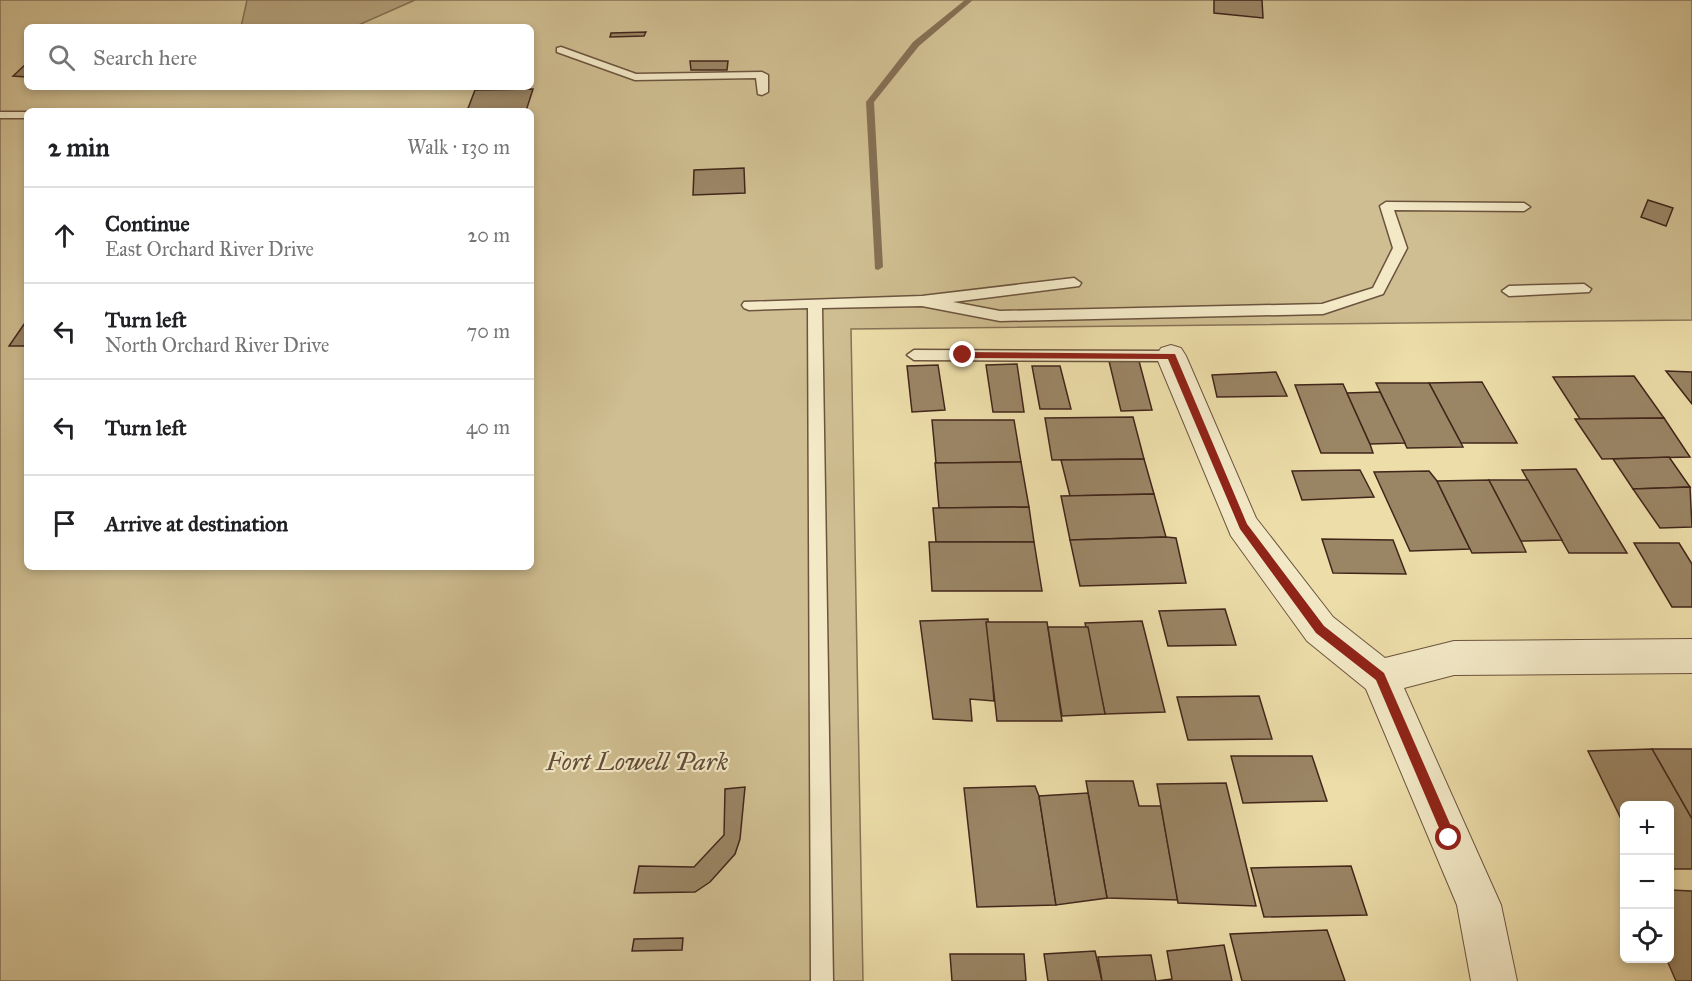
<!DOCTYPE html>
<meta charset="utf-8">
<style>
:root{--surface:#fff;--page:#f6f6f6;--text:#202124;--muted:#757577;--line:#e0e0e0}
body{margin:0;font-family:"IM FELL Great Primer",serif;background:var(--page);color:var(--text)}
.controls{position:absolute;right:18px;bottom:18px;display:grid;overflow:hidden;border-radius:9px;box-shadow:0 3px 9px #0003}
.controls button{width:54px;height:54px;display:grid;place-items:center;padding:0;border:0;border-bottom:2px solid var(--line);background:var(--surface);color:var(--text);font:30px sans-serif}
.stop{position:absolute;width:18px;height:18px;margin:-14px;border:4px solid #8f2418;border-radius:50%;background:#fff}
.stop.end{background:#8f2418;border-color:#fff;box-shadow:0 2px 6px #0008}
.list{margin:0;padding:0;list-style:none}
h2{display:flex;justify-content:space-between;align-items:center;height:78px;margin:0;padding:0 24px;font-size:26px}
h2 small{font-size:20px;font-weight:400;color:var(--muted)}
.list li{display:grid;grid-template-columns:39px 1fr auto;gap:18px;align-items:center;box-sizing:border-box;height:96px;padding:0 24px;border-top:2px solid var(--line)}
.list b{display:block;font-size:22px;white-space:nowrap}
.list p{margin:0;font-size:20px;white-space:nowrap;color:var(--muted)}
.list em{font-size:20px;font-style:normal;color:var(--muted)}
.icon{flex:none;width:33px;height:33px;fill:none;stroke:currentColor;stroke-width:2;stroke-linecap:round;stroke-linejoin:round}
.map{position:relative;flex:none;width:1692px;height:981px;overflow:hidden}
.search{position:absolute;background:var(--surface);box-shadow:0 3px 9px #0003;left:24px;top:24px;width:510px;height:66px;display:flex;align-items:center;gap:15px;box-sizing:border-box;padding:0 21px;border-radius:9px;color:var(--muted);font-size:22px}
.panel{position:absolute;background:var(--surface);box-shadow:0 3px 9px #0003;left:24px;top:108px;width:510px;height:462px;border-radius:9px}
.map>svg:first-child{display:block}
.green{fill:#cfbe91;stroke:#887256;stroke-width:1.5;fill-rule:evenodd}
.water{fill:#b29f79;stroke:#856f53;stroke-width:1.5}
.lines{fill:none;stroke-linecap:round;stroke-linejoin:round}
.stream{fill:#856f53;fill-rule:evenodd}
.building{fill:#9a8565;stroke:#42261b;stroke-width:1.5}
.lane-casing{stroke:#6c543e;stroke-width:3}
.street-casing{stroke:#6c543e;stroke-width:2}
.lane{fill:#f3e9c7;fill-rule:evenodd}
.street{fill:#f3e9c7;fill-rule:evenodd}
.route{fill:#8f2418}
.labels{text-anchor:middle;stroke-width:4.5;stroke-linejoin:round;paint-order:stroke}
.near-park-label{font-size:26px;font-style:italic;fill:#654c38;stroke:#f3e9c7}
</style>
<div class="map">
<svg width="1692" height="981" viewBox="0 0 1692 981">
<rect width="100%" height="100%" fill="#ecdda9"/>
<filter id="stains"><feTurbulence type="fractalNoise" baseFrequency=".00333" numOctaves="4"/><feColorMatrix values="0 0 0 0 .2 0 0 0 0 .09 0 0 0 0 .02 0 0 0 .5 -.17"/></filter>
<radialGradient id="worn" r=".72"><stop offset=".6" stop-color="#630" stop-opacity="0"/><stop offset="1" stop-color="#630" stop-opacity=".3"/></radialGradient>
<path class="green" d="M0,0h1692v320l-841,9 12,652h-863zM27,27h504v60h-504zM27,111h504v456h-504z"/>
<path class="water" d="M247,0h168l-61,27h-113z"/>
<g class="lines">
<path class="stream" d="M965,0h8l-54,46 -45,56 9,165 -5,3 -3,-1 -9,-167 47,-60z"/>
</g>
<g class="building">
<path d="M1214,0h48l1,18 -49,-5z"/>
<path d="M646,32l-2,4 -34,1 1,-4z"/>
<path d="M690,61h38l-1,9h-36z"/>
<path d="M27,63v14l-14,-1z"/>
<path d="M533,89l-7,22h-59l8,-21z"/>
<path d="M744,168l1,25 -52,2 1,-25z"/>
<path d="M1648,200l25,8 -7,18 -25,-9z"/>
<path d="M27,320v26h-18z"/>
<path d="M1109,361h30l13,49 -31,1z"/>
<path d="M1017,364l7,48h-31l-7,-47z"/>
<path d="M938,365l7,45 -33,2 -5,-46z"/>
<path d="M1032,366h28l11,43h-31z"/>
<path d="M1666,371l26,1v32z"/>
<path d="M1276,372l11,24 -70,1 -5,-22z"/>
<path d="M1634,376l30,42 -84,1 -27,-42z"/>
<path d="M1482,382l35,61h-56l-32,-60z"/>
<path d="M1376,383h53l34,64 -56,1z"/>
<path d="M1343,384l27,60 3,9h-52l-26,-68z"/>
<path d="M1380,392l1,2 24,49 -35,1 -23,-51z"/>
<path d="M1133,417l11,42 -92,1 -7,-42z"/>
<path d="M1664,418l26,39 -88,2 -27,-40z"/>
<path d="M932,420h82l7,42 -85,1z"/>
<path d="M1669,457l21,30 -57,2 -20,-30z"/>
<path d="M1144,459l10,35 -84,2 -9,-36z"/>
<path d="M1021,462l8,45 -90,1 -4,-45z"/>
<path d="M1576,469l51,84h-58l-47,-83z"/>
<path d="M1360,470l14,27 -72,3 -10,-29z"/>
<path d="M1429,471l8,10 33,68 -60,2 -36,-79z"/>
<path d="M1489,480l32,61 5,11 -54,1 -35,-72z"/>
<path d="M1489,480h39l34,60 -41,1z"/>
<path d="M1690,487l2,40 -32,1 -27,-39z"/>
<path d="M1154,494l12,43 -96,3 -9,-44z"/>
<path d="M1029,507l5,35h-98l-3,-34z"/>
<path d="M1166,537l10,1 10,45 -106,3 -10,-46z"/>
<path d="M1322,539l71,1 13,34 -73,-1z"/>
<path d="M929,542h105l8,49h-110z"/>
<path d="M1634,543h45l13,21v43h-20z"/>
<path d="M1225,609l11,36 -68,1 -9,-35z"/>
<path d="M988,619l6,82 -24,-2 2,22 -39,-2 -13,-98z"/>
<path d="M1142,621l23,91 -60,2 -20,-91z"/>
<path d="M986,622h61l15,99h-65z"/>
<path d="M1048,627h40l17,87 -43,2z"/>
<path d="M1259,696l13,43 -84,1 -11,-43z"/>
<path d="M1652,749h40v70z"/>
<path d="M1652,749l40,70v50h-22v-63h-46v19l-36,-74z"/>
<path d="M1231,756h81l15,45 -84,2z"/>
<path d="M1086,781h47l6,25h22l17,94 -71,-2z"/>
<path d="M1226,783l30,123 -78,-3 -21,-119z"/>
<path d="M1035,786l4,10 17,109 -79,2 -13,-119z"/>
<path d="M745,787l-5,52 -5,15 -25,28 -15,10 -61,1 5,-27 55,1 30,-32 1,-46z"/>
<path d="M1088,793l19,105 -51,7 -17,-109z"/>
<path d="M1351,866l16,49 -103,2 -13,-49z"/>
<path d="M1670,890l22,1v90h-16l-10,-23h4z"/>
<path d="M1327,930l18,51h-103l-12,-47z"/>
<path d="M683,938l-1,12 -50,1 2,-12z"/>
<path d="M1224,945l8,36h-76l16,-2 -5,-28z"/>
<path d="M1095,951l7,30h-54l-4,-27z"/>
<path d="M950,954h74l2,27h-74z"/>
<path d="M1151,955l5,26h-54l-4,-24z"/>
</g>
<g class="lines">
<g class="lane-casing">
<g id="lane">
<path d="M561,47l75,27 126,-2 6,3v17l-6,3 -4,-1 -2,-16 -121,2 -78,-28v-4z"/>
<rect x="0" y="112" width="27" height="6"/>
<path d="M1386,202l138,1 6,4 -6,4 -130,-1 13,38 -24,46 -60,20 -323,7 -78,-15 -100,2 11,673h-22l-3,-673 -59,2 -5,-2 -2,-3 2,-3 178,-6 152,-18 7,5 -2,3 -126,16 47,9 322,-7 51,-16 20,-40 -13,-42z"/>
<path d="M1584,284l7,5 -2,3 -80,4 -7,-5 7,-5z"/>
<path d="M914,350l257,1 7,5 -7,5 -257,-1 -7,-5z"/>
</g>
</g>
<g class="street-casing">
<path id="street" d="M1171,345l10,3 5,8 70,162 77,99 52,41 69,-17 238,-2v34l-238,2 -50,13 97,217 16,76h-46l-14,-76 -91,-216 -59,-48 -76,-105 -75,-180 5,-8z"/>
</g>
<use href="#lane" class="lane"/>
<use href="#street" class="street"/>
</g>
<path class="route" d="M963,352l212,2 72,170 77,102 60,47 70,160 2,5 -2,4 -5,2 -4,-2 -69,-162 -60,-47 -76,-104 -72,-170 -205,-1 -4,-3z"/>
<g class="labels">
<g class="near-park-label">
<text x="637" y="770">Fort Lowell Park</text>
</g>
</g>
<rect width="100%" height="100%" filter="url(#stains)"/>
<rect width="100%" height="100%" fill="url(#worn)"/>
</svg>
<div class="controls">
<button>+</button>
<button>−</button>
<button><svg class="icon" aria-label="locate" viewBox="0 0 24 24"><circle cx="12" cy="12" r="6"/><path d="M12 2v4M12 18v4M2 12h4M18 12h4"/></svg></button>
</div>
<div class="stop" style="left:1449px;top:838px"></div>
<div class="stop end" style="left:963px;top:355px"></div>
<div class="search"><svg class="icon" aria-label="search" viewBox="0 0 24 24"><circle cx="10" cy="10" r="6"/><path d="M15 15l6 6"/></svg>Search here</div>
<section class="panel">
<h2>2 min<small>Walk · 130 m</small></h2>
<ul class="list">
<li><svg class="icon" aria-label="ahead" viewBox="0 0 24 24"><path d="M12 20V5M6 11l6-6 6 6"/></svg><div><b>Continue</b><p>East Orchard River Drive</p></div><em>20 m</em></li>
<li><svg class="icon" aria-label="left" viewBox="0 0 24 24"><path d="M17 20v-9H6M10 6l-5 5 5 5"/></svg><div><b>Turn left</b><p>North Orchard River Drive</p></div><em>70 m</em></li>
<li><svg class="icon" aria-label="left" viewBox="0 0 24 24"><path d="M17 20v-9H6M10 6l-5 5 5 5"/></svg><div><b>Turn left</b></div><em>40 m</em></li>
<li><svg class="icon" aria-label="arrive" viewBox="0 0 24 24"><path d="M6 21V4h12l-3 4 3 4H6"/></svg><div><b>Arrive at destination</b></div></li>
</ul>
</section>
</div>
